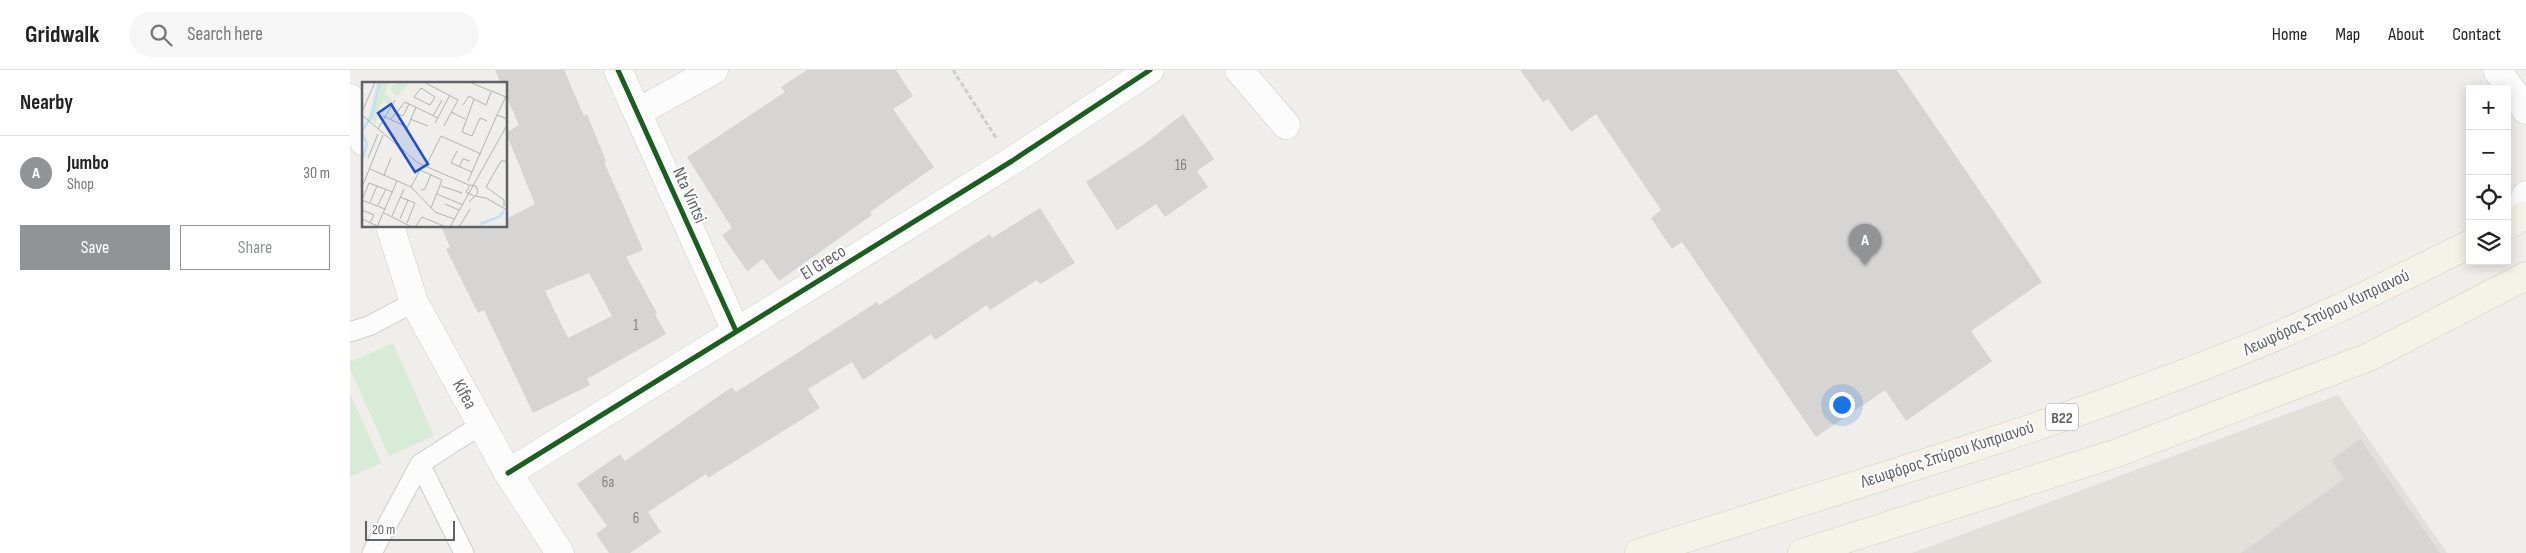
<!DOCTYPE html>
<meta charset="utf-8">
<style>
:root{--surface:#fff;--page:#f6f6f6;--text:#222;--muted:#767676;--line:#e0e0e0;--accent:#919496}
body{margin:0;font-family:"Sofia Sans Condensed",sans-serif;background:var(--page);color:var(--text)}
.controls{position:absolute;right:15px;top:15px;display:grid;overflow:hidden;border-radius:0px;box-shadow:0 2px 12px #0003}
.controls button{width:45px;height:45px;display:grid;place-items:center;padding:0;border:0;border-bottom:1px solid var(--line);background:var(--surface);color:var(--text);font:25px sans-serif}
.scale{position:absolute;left:15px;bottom:12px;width:90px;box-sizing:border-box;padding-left:5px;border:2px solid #5f6368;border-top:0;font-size:14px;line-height:18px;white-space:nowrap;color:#5f6368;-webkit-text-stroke:4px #fff;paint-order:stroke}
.you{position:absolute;left:1491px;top:334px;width:18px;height:18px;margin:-12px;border:4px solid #fff;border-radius:50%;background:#1a73e8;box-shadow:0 0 0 8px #1a73e833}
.badge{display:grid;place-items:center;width:32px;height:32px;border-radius:50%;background:var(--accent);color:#fff;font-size:16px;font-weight:700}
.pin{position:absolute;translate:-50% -41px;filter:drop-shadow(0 1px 2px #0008)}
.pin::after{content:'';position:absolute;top:26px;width:18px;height:15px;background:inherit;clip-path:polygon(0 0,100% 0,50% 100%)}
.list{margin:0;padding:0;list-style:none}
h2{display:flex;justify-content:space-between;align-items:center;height:65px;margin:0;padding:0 20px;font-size:21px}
h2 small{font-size:16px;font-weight:400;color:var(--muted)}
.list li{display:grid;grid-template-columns:32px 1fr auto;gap:15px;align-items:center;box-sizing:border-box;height:75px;padding:0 20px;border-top:1px solid var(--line)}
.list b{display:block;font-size:19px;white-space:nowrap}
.list p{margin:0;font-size:16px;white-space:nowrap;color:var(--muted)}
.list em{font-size:16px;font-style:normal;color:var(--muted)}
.actions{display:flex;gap:10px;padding:15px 20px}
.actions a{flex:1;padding:11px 0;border:1px solid var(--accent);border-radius:0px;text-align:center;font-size:18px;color:var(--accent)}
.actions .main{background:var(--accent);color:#fff}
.icon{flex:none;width:28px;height:28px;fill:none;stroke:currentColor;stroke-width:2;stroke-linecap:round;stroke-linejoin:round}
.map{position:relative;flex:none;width:2176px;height:483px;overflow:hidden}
header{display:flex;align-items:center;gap:30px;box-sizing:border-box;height:70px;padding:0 25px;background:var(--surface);border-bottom:1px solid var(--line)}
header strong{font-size:24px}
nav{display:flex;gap:28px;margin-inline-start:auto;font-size:18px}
.search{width:350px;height:45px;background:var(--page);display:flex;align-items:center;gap:12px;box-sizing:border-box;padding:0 18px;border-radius:28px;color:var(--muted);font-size:19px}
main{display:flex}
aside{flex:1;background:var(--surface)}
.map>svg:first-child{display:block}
.education{fill:#e2e0da}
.green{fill:#d8ebd6}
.building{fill:#d6d5d3;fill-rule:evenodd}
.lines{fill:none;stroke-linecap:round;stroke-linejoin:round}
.service-casing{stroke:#cbcccc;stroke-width:21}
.minor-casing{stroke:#cbcccc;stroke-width:29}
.primary-casing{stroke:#d7ceb8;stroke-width:29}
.path{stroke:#cacfcc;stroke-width:3;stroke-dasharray:5 2.5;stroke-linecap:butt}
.service{stroke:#fdfcfc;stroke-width:19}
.minor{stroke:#fdfcfc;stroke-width:28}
.primary{stroke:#f4f2e9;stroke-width:28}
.cycleway-casing{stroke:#fff;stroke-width:8}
.cycleway{stroke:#1b5e20;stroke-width:5}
.labels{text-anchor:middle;stroke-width:4;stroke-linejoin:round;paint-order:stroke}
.number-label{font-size:15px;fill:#7e8184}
.shield{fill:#fff;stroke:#8f9295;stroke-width:1}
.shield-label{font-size:16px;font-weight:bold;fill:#5f6368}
.street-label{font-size:18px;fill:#5f6368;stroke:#fff}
.inset-river{fill:none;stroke:#bfe0f9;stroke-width:2.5}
.inset-road{fill:none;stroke:#b1b2b2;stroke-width:1}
.view{fill:#1d4ed8;fill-opacity:0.15;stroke:#1d4ed8;stroke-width:2.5}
.inset-edge{fill:none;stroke:#5f6368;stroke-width:2.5}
</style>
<header>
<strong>Gridwalk</strong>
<div class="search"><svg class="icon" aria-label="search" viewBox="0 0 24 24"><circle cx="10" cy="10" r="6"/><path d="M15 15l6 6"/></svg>Search here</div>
<nav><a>Home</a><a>Map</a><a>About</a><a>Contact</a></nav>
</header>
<main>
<aside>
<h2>Nearby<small></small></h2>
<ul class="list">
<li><span class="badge">A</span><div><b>Jumbo</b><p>Shop</p></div><em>30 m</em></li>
</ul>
<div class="actions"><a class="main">Save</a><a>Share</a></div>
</aside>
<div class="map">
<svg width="2176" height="483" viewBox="0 0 2176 483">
<rect width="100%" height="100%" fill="#efeeea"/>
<path class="education" d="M1988,325l109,158h-535z"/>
<g class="green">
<path d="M43,273l41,93 -45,20 -39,-87v-7z"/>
<path d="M0,323l31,70 -31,14z"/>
</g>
<g class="building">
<path d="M145,0h69l20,46 3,-2 19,47 -2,1 39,88 -17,7 31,56 -2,1 11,20 -79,45 3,6 -57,28 -49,-103 -6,3 -32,-64 4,-2 -9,-21h65v-7l29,-15 -29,-71 13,-8 -13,-29v-12h-5zM239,203l23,43 -44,22 -23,-47z"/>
<path d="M457,0h89l17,26 -20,13 41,58 -64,45 2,3 -93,66 -16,-22 -16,12 -25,-36 10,-7 -45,-71 98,-65 -4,-5z"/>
<path d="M1170,0h377l145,212 -71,49 21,30 -86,60 -21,-31 -69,47 -134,-195 -10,7 -21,-31 10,-8 -65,-96 -25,18 -23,-33 -5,3z"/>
<path d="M833,44l31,45 -17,12 11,16 -43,30 -9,-13 -39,26 -31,-48 57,-37z"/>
<path d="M690,138l35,55 -35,21 -3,-4 -47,30 -3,-5 -52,35 -4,-6 -68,46 -11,-18 -44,27 12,19 -112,70 -2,-4 -58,38 13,20 -31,21h-21l-13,-19 11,-8 -30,-42 43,-30 5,7 107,-74 4,5 141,-90 2,3 111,-71 2,4z"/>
<path d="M2010,369l80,114h-199l103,-74 -13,-19z"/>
</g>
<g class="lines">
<g class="service-casing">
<g id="service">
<path d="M0,262l21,-7 43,-23"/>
<path d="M70,394l44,89"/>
<path d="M22,483l48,-89 62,-40"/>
</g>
</g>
<g class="minor-casing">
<g id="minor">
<path d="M268,0l118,261"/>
<path d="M889,0l47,55"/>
<path d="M2147,0l29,40"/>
<path d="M0,28l14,44"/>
<path d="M288,42l76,-42"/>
<path d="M2164,152l12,-27"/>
<path d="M40,156l24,76 94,171 52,80"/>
<path d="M158,403l504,-312 138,-91"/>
</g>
</g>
<g class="primary-casing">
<g id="primary">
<path d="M2157,155l19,-10"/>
<path d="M1289,483c198,-63 400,-121 592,-198 82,-32 160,-72 239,-111"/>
<path d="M1452,483l315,-100 252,-96 157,-81"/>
</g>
</g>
<path class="path" d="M603,0l43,68"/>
<use href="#service" class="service"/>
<use href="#minor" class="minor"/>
<use href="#primary" class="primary"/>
<g class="cycleway-casing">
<g id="cycleway">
<path d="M268,0l118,261"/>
<path d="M158,403l504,-312 138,-91"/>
</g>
</g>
<use href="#cycleway" class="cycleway"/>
</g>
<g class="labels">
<g class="number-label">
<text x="831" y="100">16</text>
<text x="286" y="260">1</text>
<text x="258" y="417">6a</text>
<text x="286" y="453">6</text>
</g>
<rect class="shield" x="1696" y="333.5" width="32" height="27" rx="4"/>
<g class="shield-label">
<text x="1712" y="353">B22</text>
</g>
<g class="street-label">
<text transform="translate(340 125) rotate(66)" y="6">Nta Vintsi</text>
<text transform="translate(473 192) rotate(-32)" y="6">El Greco</text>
<text transform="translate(1976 242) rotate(-25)" y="6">Λεωφόρος Σπύρου Κυπριανού</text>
<text transform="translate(115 324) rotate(61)" y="6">Kifea</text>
<text transform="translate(1597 384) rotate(-18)" y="6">Λεωφόρος Σπύρου Κυπριανού</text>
</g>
</g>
<g transform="translate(12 12)">
<rect width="145" height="145" fill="#efeeea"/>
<path d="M15,0h12l-4,12 7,6 -4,5 -7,-5 2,3 -5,6 7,1 -2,3 -5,-3 -2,14 -7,-7zM34,0l13,2 -12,12 -7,-8z" fill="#d8ebd6"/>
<path class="inset-river" d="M0,49l10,-16 8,-33M0,51l5,11 -5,16M118,142l19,-7 5,-6"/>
<path class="inset-road" d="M62,0l34,18 -14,26M107,0l37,15M59,6l14,9 -5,8 -16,-8zM145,12l-10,21 10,4M101,23l6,-9 5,3M0,30l13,-30M89,30l14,7M33,31l8,3 6,-12M0,33l56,48 51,22M21,34l24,11M71,34l9,-16M29,37l14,-17 33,16M48,37l18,7M125,39l-7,-3 -8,18 -10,-4 12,-33 12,6 5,-13M73,41l15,-28M16,47l17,-29M44,49l10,-24M95,69l-6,12 21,9M6,76l10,-24M65,82l14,-28 40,18M97,85l4,-8 7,2M8,87l41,18 24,25 19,7M22,93l7,-17M106,99l29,-66M7,101l-7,17 23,9M7,101l24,9M79,104l21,7M0,105l21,-52M49,105l9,-17 22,10M59,108l4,-1 6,-15M75,112l26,11M113,114l11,2 21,12M38,115l15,6 -8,20M8,120l7,-16M107,120l8,-8 1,-3 -2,-5 -6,-1 -4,7 8,4M83,122l14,6M16,123l8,-16M142,124v-6l-18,-13 15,-26h6M69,126l11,-28M0,128l12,5 -4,8M22,131l28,14M30,134l12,-27M0,137l15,7M38,137l8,-19M15,145l20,-46M53,145l7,-10 24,10M88,145l57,-102M97,145l11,-18"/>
<path class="view" d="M29,22l37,60 -13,8 -37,-59z"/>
<rect width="145" height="145" class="inset-edge"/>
</g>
</svg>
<div class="controls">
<button>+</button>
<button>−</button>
<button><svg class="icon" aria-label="locate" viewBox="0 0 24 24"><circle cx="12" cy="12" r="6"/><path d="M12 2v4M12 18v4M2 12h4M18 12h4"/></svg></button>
<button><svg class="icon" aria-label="layers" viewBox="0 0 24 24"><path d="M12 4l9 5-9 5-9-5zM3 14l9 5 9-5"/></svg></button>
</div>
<div class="scale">20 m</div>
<div class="you"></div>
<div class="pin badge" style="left:1515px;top:195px">A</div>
</div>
</main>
